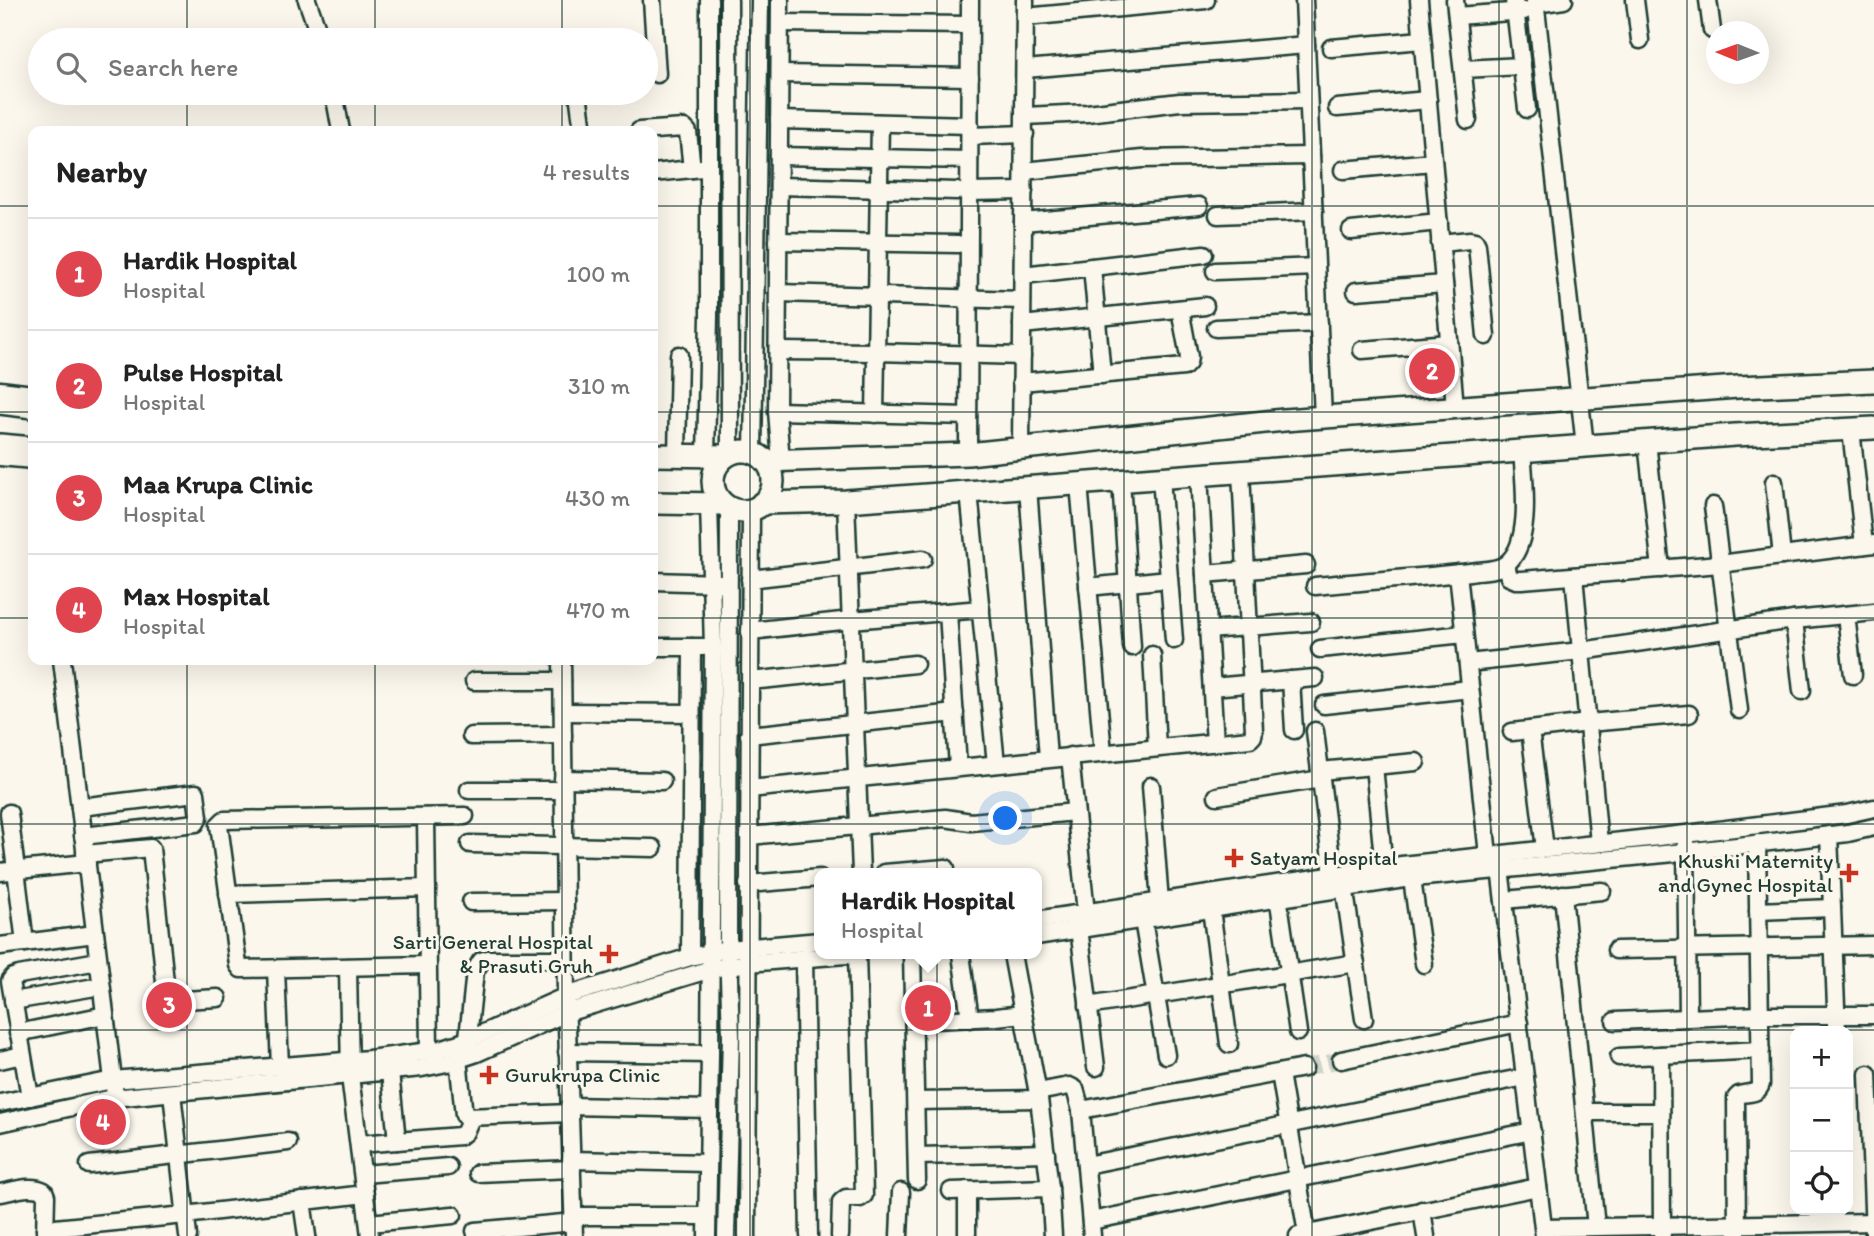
<!DOCTYPE html>
<meta charset="utf-8">
<style>
:root{--surface:#fff;--page:#f2f2f2;--text:#222;--muted:#767676;--line:#e0e0e0;--accent:#c8321e}
body{margin:0;font-family:Itim,sans-serif;background:var(--page);color:var(--text)}
.controls{position:absolute;right:21px;bottom:21px;display:grid;overflow:hidden;border-radius:14px;box-shadow:0 7px 28px #0002}
.controls button{width:63px;height:63px;display:grid;place-items:center;padding:0;border:0;border-bottom:2px solid var(--line);background:var(--surface);color:var(--text);font:35px sans-serif}
.compass{position:absolute;left:1706px;top:21px;width:63px;height:63px;border-radius:50%;background:var(--surface);box-shadow:0 7px 28px #0002;rotate:271deg}
.you{position:absolute;left:1006px;top:819px;width:24px;height:24px;margin:-18px;border:5px solid #fff;border-radius:50%;background:#1a73e8;box-shadow:0 0 0 10px #1a73e833}
.badge{display:grid;place-items:center;width:46px;height:46px;border-radius:50%;background:var(--accent);color:#fff;font-size:23px;font-weight:700}
.pin{position:absolute;translate:-50% -50%;border:4px solid #fff;box-shadow:0 2px 7px #0006}
.popup{position:absolute;left:814px;top:868px;width:228px;height:91px;box-sizing:border-box;display:grid;place-content:center;border-radius:14px;background:var(--surface);filter:drop-shadow(0 2px 5px #0005);font-size:23px;white-space:nowrap;color:var(--muted)}
.popup b{font-size:26px;color:var(--text)}
.popup::after{content:'';position:absolute;left:50%;top:100%;margin-left:-14px;border:14px solid transparent;border-top-color:var(--surface)}
.list{margin:0;padding:0;list-style:none}
h2{display:flex;justify-content:space-between;align-items:center;height:91px;margin:0;padding:0 28px;font-size:30px}
h2 small{font-size:23px;font-weight:400;color:var(--muted)}
.list li{display:grid;grid-template-columns:46px 1fr auto;gap:21px;align-items:center;box-sizing:border-box;height:112px;padding:0 28px;border-top:2px solid var(--line)}
.list b{display:block;font-size:26px;white-space:nowrap}
.list p{margin:0;font-size:23px;white-space:nowrap;color:var(--muted)}
.list em{font-size:23px;font-style:normal;color:var(--muted)}
.icon{flex:none;width:38px;height:38px;fill:none;stroke:currentColor;stroke-width:2;stroke-linecap:round;stroke-linejoin:round}
.map{position:relative;flex:none;width:1874px;height:1236px;overflow:hidden}
.search{position:absolute;background:var(--surface);box-shadow:0 7px 28px #0002;left:28px;top:28px;width:630px;height:77px;display:flex;align-items:center;gap:18px;box-sizing:border-box;padding:0 24px;border-radius:38px;color:var(--muted);font-size:26px}
.panel{position:absolute;background:var(--surface);box-shadow:0 7px 28px #0002;left:28px;top:126px;width:630px;height:539px;border-radius:14px}
.map>svg:first-child{display:block}
.lines{fill:none;stroke-linecap:round;stroke-linejoin:round}
.minor-tunnel{stroke:#cfd2c7;stroke-width:16;stroke-dasharray:16 8;stroke-linecap:butt}
.minor-casing{stroke:#1f3d34;stroke-width:21}
.major-casing{stroke:#1f3d34;stroke-width:26}
.minor{stroke:#fbf7ec;stroke-width:16}
.major{stroke:#fbf7ec;stroke-width:21}
.grid{fill:none;stroke:#1f3d34;stroke-width:2;stroke-opacity:0.55}
.poi-dot{fill:#c8321e;stroke:#fbf7ec;stroke-width:2.5}
.labels{text-anchor:middle;stroke-width:6;stroke-linejoin:round;paint-order:stroke}
.poi-label{font-size:21px;fill:#1f3d34;stroke:#fbf7ec;text-anchor:start}
</style>
<div class="map">
<svg width="1874" height="1236" viewBox="0 0 1874 1236">
<rect width="100%" height="100%" fill="#fbf7ec"/>
<filter id="ink" filterUnits="userSpaceOnUse"><feTurbulence type="fractalNoise" baseFrequency=".0143" numOctaves="2"/><feDisplacementMap in="SourceGraphic" scale="14" xChannelSelector="R" yChannelSelector="G"/><feConvolveMatrix kernelMatrix="1 2 1 2 8 2 1 2 1" color-interpolation-filters="sRGB"/></filter>
<g filter="url(#ink)">
<g class="lines">
<path class="minor-tunnel" d="M1304,1068l37,-8"/>
<g class="minor-casing">
<g id="minor">
<path d="M307,0l14,40"/>
<path d="M652,0l5,74"/>
<path d="M729,0l1,454"/>
<path d="M780,0l-3,411 4,50"/>
<path d="M1304,0l19,417"/>
<path d="M1419,0l36,407"/>
<path d="M1455,0l13,120"/>
<path d="M1514,0l13,109"/>
<path d="M1535,0l50,446"/>
<path d="M1635,0l5,40"/>
<path d="M1708,0l4,30"/>
<path d="M1535,4l29,-4"/>
<path d="M1457,16l67,-5"/>
<path d="M1025,17l181,-17"/>
<path d="M780,23l190,2"/>
<path d="M1331,48l91,-8"/>
<path d="M1025,69l281,-24"/>
<path d="M1463,69l59,-3"/>
<path d="M780,74l190,3"/>
<path d="M334,93l7,38"/>
<path d="M578,93l5,38"/>
<path d="M1337,108l91,-8"/>
<path d="M1025,116l62,-3 93,-11 128,-2"/>
<path d="M779,120l191,5"/>
<path d="M639,131l45,-3 4,4 4,37"/>
<path d="M970,136l55,-2"/>
<path d="M779,156l190,4"/>
<path d="M1343,170l90,-8"/>
<path d="M1024,171l118,-12 169,-3"/>
<path d="M653,173l49,-5"/>
<path d="M779,186l178,5"/>
<path d="M969,192l55,-1"/>
<path d="M1218,215l96,-4"/>
<path d="M1023,222l176,-16"/>
<path d="M1351,231l88,-9"/>
<path d="M778,241l180,3"/>
<path d="M1440,243l30,-3 5,1 2,4 9,91"/>
<path d="M1092,267l10,108"/>
<path d="M1215,271l101,-4"/>
<path d="M1023,275l181,-21"/>
<path d="M1356,291l88,-7"/>
<path d="M778,293l244,7"/>
<path d="M1022,325l183,-19"/>
<path d="M1216,328l103,-5"/>
<path d="M1362,350l87,-7"/>
<path d="M778,351l98,1 146,4"/>
<path d="M1021,382l163,-15 4,-4 1,-6 -9,-48"/>
<path d="M0,390l33,4"/>
<path d="M777,411l191,5"/>
<path d="M875,414l5,-291"/>
<path d="M1851,430l13,115"/>
<path d="M1647,442l14,127"/>
<path d="M1021,448l4,-448"/>
<path d="M753,453l7,-453"/>
<path d="M968,454l2,-454"/>
<path d="M677,455l2,-100"/>
<path d="M706,456l3,-140v-316"/>
<path d="M0,457l33,3"/>
<path d="M1199,475l16,268"/>
<path d="M1161,478l13,162"/>
<path d="M1121,481l11,166"/>
<path d="M1774,482l8,74"/>
<path d="M1079,484l24,269"/>
<path d="M1028,487l20,271"/>
<path d="M969,492l27,272"/>
<path d="M846,501l15,372"/>
<path d="M1713,506l26,204"/>
<path d="M1506,565l3,12 7,3h6l198,-16 154,-20"/>
<path d="M1458,573l30,282"/>
<path d="M1205,574l101,-9"/>
<path d="M1574,576l25,267"/>
<path d="M750,579l173,-20"/>
<path d="M653,581l67,2"/>
<path d="M1315,586c51,-5 103,-8 155,-14 11,-2 27,-1 36,-8 27,-20 18,-84 16,-113"/>
<path d="M1088,587l81,-8"/>
<path d="M948,612l10,155"/>
<path d="M1846,615l7,60"/>
<path d="M1794,620l8,71"/>
<path d="M1208,630l103,-8"/>
<path d="M750,631l101,-11 130,-11"/>
<path d="M653,647h50"/>
<path d="M1320,649l144,-15"/>
<path d="M1152,655l5,93"/>
<path d="M62,660l52,428"/>
<path d="M562,660l4,336 8,240"/>
<path d="M1468,663l113,-12 213,-31 80,-8"/>
<path d="M1291,680l3,50"/>
<path d="M474,681h88"/>
<path d="M750,681l165,-17"/>
<path d="M1212,687l103,-9"/>
<path d="M1324,705l146,-16"/>
<path d="M563,712l128,1"/>
<path d="M1530,730l15,119"/>
<path d="M1315,731l18,144"/>
<path d="M1512,732l76,-9 101,-9"/>
<path d="M749,735l206,-22"/>
<path d="M471,736l92,-1"/>
<path d="M1070,756l16,157"/>
<path d="M1374,766l10,102"/>
<path d="M1320,771l96,-9"/>
<path d="M563,779l99,2"/>
<path d="M1151,786l9,116"/>
<path d="M749,789l501,-50 3,-3 1,-5 -13,-259"/>
<path d="M469,790h94"/>
<path d="M1217,796l104,-17"/>
<path d="M80,807l116,-14 3,24 -3,6 -113,13"/>
<path d="M9,813l16,130"/>
<path d="M426,817l3,234"/>
<path d="M1829,835l8,196"/>
<path d="M749,836l196,-18 26,4 104,-10"/>
<path d="M1686,842l2,176"/>
<path d="M470,844l183,4"/>
<path d="M85,854l66,-6 16,153 51,-3"/>
<path d="M1499,860l45,376"/>
<path d="M0,872l87,-9"/>
<path d="M884,873l62,-5"/>
<path d="M1343,879l21,140"/>
<path d="M1412,879l12,85"/>
<path d="M748,884l72,-6"/>
<path d="M1277,889l21,143"/>
<path d="M228,894l199,-6"/>
<path d="M1563,894l33,333"/>
<path d="M1504,900l98,-9"/>
<path d="M471,902l94,-1"/>
<path d="M1211,909l18,135"/>
<path d="M1758,911l74,-3"/>
<path d="M1036,920l366,-55 284,-31 161,-20 27,-6"/>
<path d="M1078,920l18,147"/>
<path d="M1143,920l23,135"/>
<path d="M1036,936l368,-57 281,-27 163,-19 26,-6"/>
<path d="M0,946l95,-12"/>
<path d="M1616,950l258,-5"/>
<path d="M912,954l5,226"/>
<path d="M961,954l9,65"/>
<path d="M1012,954l27,145 11,89 3,48"/>
<path d="M690,957l2,-310"/>
<path d="M804,958l5,278"/>
<path d="M428,965l-187,4 -3,-4 -19,-140 5,-5 241,-4"/>
<path d="M348,967l2,109 20,160"/>
<path d="M276,969l4,98"/>
<path d="M13,1001l88,-15"/>
<path d="M1088,1006l268,-43"/>
<path d="M914,1021l82,-4 27,-3"/>
<path d="M1615,1021l145,-6h114"/>
<path d="M18,1033l87,-18"/>
<path d="M467,1047l8,-76 6,-10 6,-2h78"/>
<path d="M567,1052l143,2"/>
<path d="M1661,1055l1,179"/>
<path d="M1619,1057l142,-7"/>
<path d="M458,1059l6,56 3,2 103,-4"/>
<path d="M0,1060l22,-5"/>
<path d="M1341,1060l178,-37"/>
<path d="M390,1072l7,69"/>
<path d="M1280,1073l27,161"/>
<path d="M1868,1074l6,161"/>
<path d="M1038,1092l31,-6 6,3 6,21 11,126"/>
<path d="M172,1093l16,143"/>
<path d="M30,1097l-20,-116 3,-4 6,-2 79,-14"/>
<path d="M916,1101l123,-2"/>
<path d="M0,1103l113,-23 256,-21 68,-9 31,-10 98,-44 124,-39 38,-8 92,-8"/>
<path d="M569,1106l140,3"/>
<path d="M1081,1110l223,-42"/>
<path d="M1585,1112h76"/>
<path d="M0,1123l113,-25 309,-30 25,-5 30,-10 89,-40 145,-44 37,-6 110,-9"/>
<path d="M359,1144l101,-8 5,-4 6,-14"/>
<path d="M917,1156l129,-3"/>
<path d="M571,1160l136,3"/>
<path d="M89,1165l199,-23"/>
<path d="M1086,1165l439,-88"/>
<path d="M478,1173l94,-4"/>
<path d="M363,1174l85,-7"/>
<path d="M967,1190v46"/>
<path d="M951,1191l99,-3"/>
<path d="M0,1193c14,-2 31,-9 44,-2l2,5 -1,40"/>
<path d="M302,1201l5,35"/>
<path d="M1422,1210l4,26"/>
<path d="M574,1216h133"/>
<path d="M1091,1221l441,-90"/>
<path d="M369,1223l84,-8"/>
<path d="M1544,1228l330,-6"/>
<path d="M45,1229l140,-14 180,-21"/>
<path d="M475,1231l99,-9"/>
<path d="M707,1236l3,-182 3,-406 -4,-144"/>
<path d="M726,1236l5,-200 -3,-87 1,-441"/>
<path d="M747,1236l4,-726"/>
<path d="M840,1236l1,-34 5,-4h14l4,-3 -7,-241"/>
<path d="M899,1236l2,-44"/>
<path d="M1298,1236l240,-49"/>
<path d="M1737,1236l-1,-138 3,-3c9,-3 19,0 22,-11l-4,-241"/>
</g>
</g>
<g class="major-casing">
<g id="major">
<path d="M0,403l33,4"/>
<path d="M0,445l33,3"/>
<circle cx="743" cy="481" r="30"/>
<path d="M653,455l73,1"/>
<path d="M765,461l203,-7 316,-34 454,-33 136,-6"/>
<path d="M653,503l70,1"/>
<path d="M762,503l84,-2 889,-66 139,-7"/>
</g>
</g>
<use href="#minor" class="minor"/>
<use href="#major" class="major"/>
</g>
</g>
<path class="grid" d="M187,0v40M375,0v40M562,0v40M750,0v1236M937,0v1236M1124,0v1236M1312,0v1236M1499,0v1236M1687,0v1236M187,93v38M375,93v38M562,93v38M0,206h33M653,206h1221M0,412h33M653,412h1221M0,618h33M653,618h1221M187,660v576M375,660v576M562,660v576M0,824h1874M0,1030h1874"/>
<g class="poi-dot">
<path d="M1230.5 847.5h7v7h7v7h-7v7h-7v-7h-7v-7h7z"/>
<path d="M1845.5 862.5h7v7h7v7h-7v7h-7v-7h-7v-7h7z"/>
<path d="M605.5 943.5h7v7h7v7h-7v7h-7v-7h-7v-7h7z"/>
<path d="M485.5 1064.5h7v7h7v7h-7v7h-7v-7h-7v-7h7z"/>
</g>
<g class="labels">
<g class="poi-label">
<text x="1250" y="865">Satyam Hospital</text>
<text x="1833" y="868" text-anchor="end">Khushi Maternity<tspan x="1833" dy="24">and Gynec Hospital</tspan></text>
<text x="593" y="949" text-anchor="end">Sarti General Hospital<tspan x="593" dy="24">&amp; Prasuti Gruh</tspan></text>
<text x="505" y="1082">Gurukrupa Clinic</text>
</g>
</g>
</svg>
<div class="controls">
<button>+</button>
<button>−</button>
<button><svg class="icon" aria-label="locate" viewBox="0 0 24 24"><circle cx="12" cy="12" r="6"/><path d="M12 2v4M12 18v4M2 12h4M18 12h4"/></svg></button>
</div>
<svg class="compass" viewBox="-18 -18 36 36"><path d="M0-13l5 13h-10z" fill="#e53935"/><path d="M0 13l5-13h-10z" fill="#767676"/></svg>
<div class="you"></div>
<div class="pin badge" style="left:928px;top:1008px;background:#e0444e">1</div>
<div class="popup"><b>Hardik Hospital</b>Hospital</div>
<div class="pin badge" style="left:1432px;top:371px;background:#e0444e">2</div>
<div class="pin badge" style="left:169px;top:1005px;background:#e0444e">3</div>
<div class="pin badge" style="left:103px;top:1122px;background:#e0444e">4</div>
<div class="search"><svg class="icon" aria-label="search" viewBox="0 0 24 24"><circle cx="10" cy="10" r="6"/><path d="M15 15l6 6"/></svg>Search here</div>
<section class="panel">
<h2>Nearby<small>4 results</small></h2>
<ul class="list">
<li><span class="badge" style="background:#e0444e">1</span><div><b>Hardik Hospital</b><p>Hospital</p></div><em>100 m</em></li>
<li><span class="badge" style="background:#e0444e">2</span><div><b>Pulse Hospital</b><p>Hospital</p></div><em>310 m</em></li>
<li><span class="badge" style="background:#e0444e">3</span><div><b>Maa Krupa Clinic</b><p>Hospital</p></div><em>430 m</em></li>
<li><span class="badge" style="background:#e0444e">4</span><div><b>Max Hospital</b><p>Hospital</p></div><em>470 m</em></li>
</ul>
</section>
</div>
